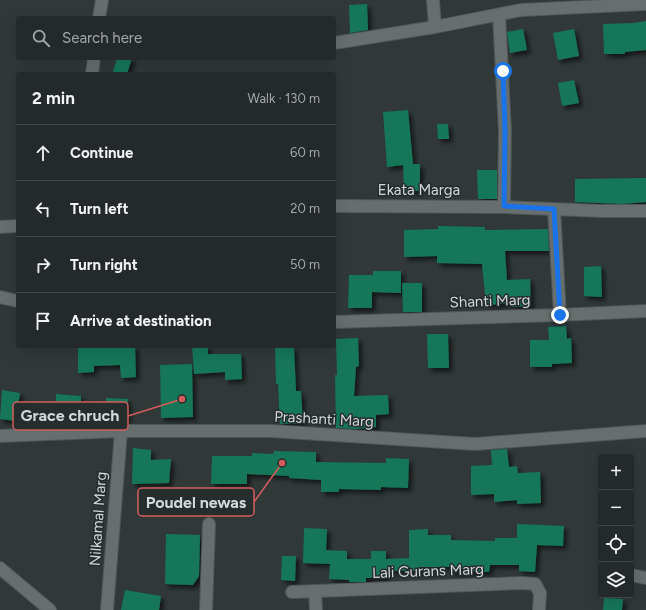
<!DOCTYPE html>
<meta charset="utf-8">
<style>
:root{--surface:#242a2a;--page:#2c3232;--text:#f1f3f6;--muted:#a3a7a8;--line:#414647}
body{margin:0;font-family:Figtree,sans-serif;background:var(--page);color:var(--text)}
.controls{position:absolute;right:12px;bottom:12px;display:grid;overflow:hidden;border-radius:4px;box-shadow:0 4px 16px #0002}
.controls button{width:36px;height:36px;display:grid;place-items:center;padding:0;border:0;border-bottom:1px solid var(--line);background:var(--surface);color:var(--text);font:20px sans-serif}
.stop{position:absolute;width:12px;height:12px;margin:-9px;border:3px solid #1a73e8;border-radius:50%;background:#fff}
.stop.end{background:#1a73e8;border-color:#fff;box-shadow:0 1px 4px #0008}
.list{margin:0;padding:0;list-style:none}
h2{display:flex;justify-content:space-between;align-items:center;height:52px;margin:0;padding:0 16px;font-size:17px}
h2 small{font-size:13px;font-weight:400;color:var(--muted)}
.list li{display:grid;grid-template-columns:26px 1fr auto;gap:12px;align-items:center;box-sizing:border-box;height:56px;padding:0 16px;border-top:1px solid var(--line)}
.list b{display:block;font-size:15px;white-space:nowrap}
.list em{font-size:13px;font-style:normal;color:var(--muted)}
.icon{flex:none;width:22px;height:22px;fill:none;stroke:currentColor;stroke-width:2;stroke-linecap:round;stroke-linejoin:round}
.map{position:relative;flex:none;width:646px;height:610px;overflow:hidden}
.search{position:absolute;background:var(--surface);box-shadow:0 4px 16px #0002;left:16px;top:16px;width:320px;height:44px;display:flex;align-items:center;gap:10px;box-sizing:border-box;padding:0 14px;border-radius:4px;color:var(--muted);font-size:15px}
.panel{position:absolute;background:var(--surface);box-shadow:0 4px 16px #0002;left:16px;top:72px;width:320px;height:276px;border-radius:4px}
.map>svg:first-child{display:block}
.building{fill:#157758;filter:url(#shadow)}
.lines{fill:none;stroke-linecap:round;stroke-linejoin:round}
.street-casing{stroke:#505656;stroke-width:14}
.street{stroke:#666e6e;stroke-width:12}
.route{stroke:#1a73e8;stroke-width:5}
.labels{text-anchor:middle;stroke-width:3;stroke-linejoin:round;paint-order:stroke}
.street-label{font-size:15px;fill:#d3d7d7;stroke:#262e2d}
.leader{fill:none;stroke:#d55c5c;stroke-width:1.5}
.callout-dot{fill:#d55c5c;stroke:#262e2d;stroke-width:1.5}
.callout{fill:#262e2d;stroke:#d55c5c;stroke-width:1.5}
.callout-label{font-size:16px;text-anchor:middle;font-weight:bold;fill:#d3d7d7}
</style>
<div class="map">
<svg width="646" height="610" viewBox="0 0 646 610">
<defs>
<filter id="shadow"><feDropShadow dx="3.5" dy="3.5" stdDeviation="2" flood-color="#0009"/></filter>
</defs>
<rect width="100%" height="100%" fill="#303838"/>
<g class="building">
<path d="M367,4l1,26 -18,3 -1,-28z"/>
<path d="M646,21v29l-21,2v2h-21l-1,-30 31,-1z"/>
<path d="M523,29l4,21 -17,3 -3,-21z"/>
<path d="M574,29l5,27 -21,4 -5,-27z"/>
<path d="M117,58h15l-5,16 -14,-2z"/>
<path d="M574,80l5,23 -17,3 -4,-23z"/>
<path d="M408,110l5,54h7v27h-16l-1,-26 -16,2 -4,-55z"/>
<path d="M437,124h11l1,15h-11z"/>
<path d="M477,170h20v29h-19z"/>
<path d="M646,178v24l-24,2 -47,-2v-23z"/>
<path d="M438,226l47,1v3l63,-1 1,22h-44l2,29 23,-1 1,27 -18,1v-4l-27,2 -4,-41 -45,-1v-7l-33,1v-27l34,-1z"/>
<path d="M601,266l1,31 -18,-1v-29z"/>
<path d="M373,271h28v22l-29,-1v16h-24l1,-33h24z"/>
<path d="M402,283h20v29h-19z"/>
<path d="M566,326l1,13 4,-1 1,25 -20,1v3h-22v-27h19l-1,-13z"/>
<path d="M427,334h21l1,34h-21z"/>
<path d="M358,338l1,28 -3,1 -2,29 34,-1 1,19 -13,1v12l-20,2 -20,-1 -1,-53h2l-1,-36z"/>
<path d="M78,346h57l1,31 -15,1 -1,-13 -26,1v6l-16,1z"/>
<path d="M192,346h16v8h33l1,25 -17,1v-8l-31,2z"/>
<path d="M294,347l2,44h5l2,32 -23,1 -2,-40h-2l-1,-36z"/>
<path d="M192,364l1,53 -32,1 -1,-53z"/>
<path d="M2,390l18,3 -4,28 -16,-2z"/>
<path d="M56,394l25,2v26h-26z"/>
<path d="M106,398l22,1 -1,22 -22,-2z"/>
<path d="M133,448l18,2v10l20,-1 -2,24 -37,1z"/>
<path d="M507,449l2,18 8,-1 1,7 22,-1 1,31 -24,1v-4l-23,2v-8l-23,1v-29l21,-1 -1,-15z"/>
<path d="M274,451l42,1v10l70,1v-5l23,1 -1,29 -27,-1v3l-42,-1v3h-18v-12l-32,-2v-2l-42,-2v10h-36l1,-28h40v-3l21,1z"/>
<path d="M517,524l47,2 -1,20 -26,-1 -2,27 -16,-1v-6h-29l-1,7h-38v-5h-32v4h-33v7h-20v4h-17v-2l-20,-1 1,-15 -27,-1 1,-35 23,1 -1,21 21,1v8h24v-8h15v8l23,-1v-28l19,-1v6h23v5l44,1v-3h22z"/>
<path d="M166,534l34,1 -1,41 -6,9 -28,-1z"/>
<path d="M282,556h14l-1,25 -14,-1z"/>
<path d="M125,590l36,6 -2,14h-38z"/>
<path d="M604,598l19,1 -1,11h-19z"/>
</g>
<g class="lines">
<g class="street-casing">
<g id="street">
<path d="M433,0l2,27 86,-17 125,-6"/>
<path d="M499,15l6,116 -1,76"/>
<path d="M99,18l3,-18"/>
<path d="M334,43l101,-16"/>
<path d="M92,74l2,-16"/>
<path d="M334,206l170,1 99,4h43"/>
<path d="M554,209l6,106"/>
<path d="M0,227l18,-1"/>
<path d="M0,297l18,4"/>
<path d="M334,322l226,-7 86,-4"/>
<path d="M0,436l121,-5h150l204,13 171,-13"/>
<path d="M0,568l50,42"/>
<path d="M631,575l15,3"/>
<path d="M315,591l1,19"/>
<path d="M292,592l229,-9 14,1 5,9 -1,17"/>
<path d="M107,610l14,-179"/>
<path d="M206,610l3,-86"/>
</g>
</g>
<use href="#street" class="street"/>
</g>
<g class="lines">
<path class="route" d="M503,71l2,60 -1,75 50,3 6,106"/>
</g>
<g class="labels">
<g class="street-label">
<text x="419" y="195">Ekata Marga</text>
<text transform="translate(490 301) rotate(-2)" y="5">Shanti Marg</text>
<text transform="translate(324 419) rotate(3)" y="5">Prashanti Marg</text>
<text transform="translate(98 519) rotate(-86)" y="5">Nilkamal Marg</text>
<text transform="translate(428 571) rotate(-2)" y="5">Lali Gurans Marg</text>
</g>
</g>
<path class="leader" d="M182 399L128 416M282 463L254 502"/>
<g class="callout-dot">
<circle cx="182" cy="399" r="4"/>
<circle cx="282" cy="463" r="4"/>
</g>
<g class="callout">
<rect x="13" y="402" width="115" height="28" rx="4"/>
<rect x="138" y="488" width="116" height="28" rx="4"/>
</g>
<g class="callout-label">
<text x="70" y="421">Grace chruch</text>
<text x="196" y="508">Poudel newas</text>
</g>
</svg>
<div class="controls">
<button>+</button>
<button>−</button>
<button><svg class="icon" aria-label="locate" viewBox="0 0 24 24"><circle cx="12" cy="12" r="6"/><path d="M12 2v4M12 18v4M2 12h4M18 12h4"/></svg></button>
<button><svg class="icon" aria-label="layers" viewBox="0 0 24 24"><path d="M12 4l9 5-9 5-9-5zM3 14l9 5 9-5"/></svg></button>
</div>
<div class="stop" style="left:503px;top:71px"></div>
<div class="stop end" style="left:560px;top:315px"></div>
<div class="search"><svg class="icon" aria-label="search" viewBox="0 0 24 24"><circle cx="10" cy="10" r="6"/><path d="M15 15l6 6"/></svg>Search here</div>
<section class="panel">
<h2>2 min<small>Walk · 130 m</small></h2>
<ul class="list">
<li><svg class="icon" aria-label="ahead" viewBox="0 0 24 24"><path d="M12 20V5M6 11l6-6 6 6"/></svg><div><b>Continue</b></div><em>60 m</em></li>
<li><svg class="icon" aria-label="left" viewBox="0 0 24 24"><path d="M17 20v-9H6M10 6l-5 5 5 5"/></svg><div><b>Turn left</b></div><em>20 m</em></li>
<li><svg class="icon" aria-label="right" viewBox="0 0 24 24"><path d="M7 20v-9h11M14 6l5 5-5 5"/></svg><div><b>Turn right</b></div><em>50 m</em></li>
<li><svg class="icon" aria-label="arrive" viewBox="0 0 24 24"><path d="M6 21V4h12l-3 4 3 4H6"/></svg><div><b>Arrive at destination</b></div></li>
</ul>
</section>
</div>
